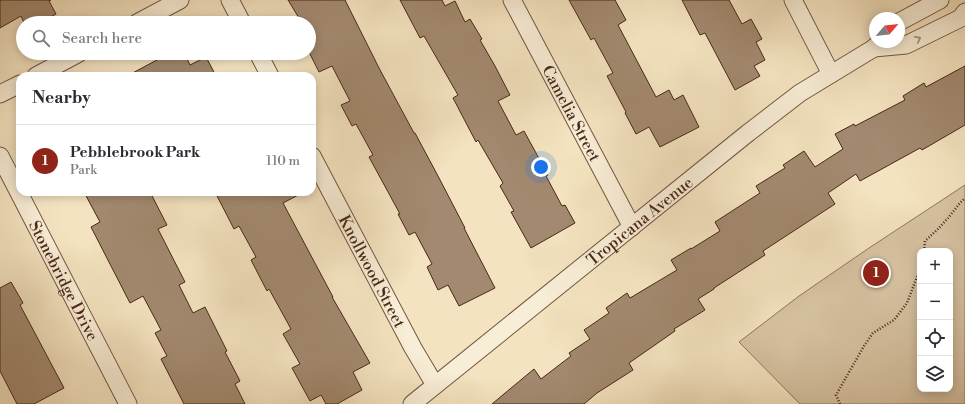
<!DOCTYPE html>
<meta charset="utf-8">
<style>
:root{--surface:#fff;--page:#f7f7f7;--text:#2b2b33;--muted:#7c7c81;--line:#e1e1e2;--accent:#8f2418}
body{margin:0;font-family:"Libre Bodoni",serif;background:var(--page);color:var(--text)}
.controls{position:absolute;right:12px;bottom:12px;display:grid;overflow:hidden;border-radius:8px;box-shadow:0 2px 10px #0003}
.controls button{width:36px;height:36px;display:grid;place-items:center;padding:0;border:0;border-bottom:1px solid var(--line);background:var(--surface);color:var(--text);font:20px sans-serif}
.compass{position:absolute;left:869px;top:12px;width:36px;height:36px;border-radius:50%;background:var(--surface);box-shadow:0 2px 10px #0003;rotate:62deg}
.you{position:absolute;left:541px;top:167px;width:14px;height:14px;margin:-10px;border:3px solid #fff;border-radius:50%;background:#1a73e8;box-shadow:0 0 0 6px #1a73e833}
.badge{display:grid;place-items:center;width:26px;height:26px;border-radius:50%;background:var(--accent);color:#fff;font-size:13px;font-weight:700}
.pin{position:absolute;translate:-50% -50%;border:2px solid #fff;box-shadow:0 1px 4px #0006}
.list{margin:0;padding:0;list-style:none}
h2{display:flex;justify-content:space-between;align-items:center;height:52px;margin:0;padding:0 16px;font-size:17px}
h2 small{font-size:13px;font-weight:400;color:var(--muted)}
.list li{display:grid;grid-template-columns:26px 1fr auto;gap:12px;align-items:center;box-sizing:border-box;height:72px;padding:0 16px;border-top:1px solid var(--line)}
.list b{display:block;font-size:15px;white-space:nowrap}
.list p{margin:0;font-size:13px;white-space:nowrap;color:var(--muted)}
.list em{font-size:13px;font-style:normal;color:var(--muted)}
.icon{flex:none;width:22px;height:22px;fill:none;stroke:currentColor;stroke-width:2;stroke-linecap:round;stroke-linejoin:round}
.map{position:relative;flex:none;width:965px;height:404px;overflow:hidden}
.search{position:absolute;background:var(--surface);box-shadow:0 2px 10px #0003;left:16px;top:16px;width:300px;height:44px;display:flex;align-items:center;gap:10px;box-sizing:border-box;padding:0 14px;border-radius:22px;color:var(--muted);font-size:15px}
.panel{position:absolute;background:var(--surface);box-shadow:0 2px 10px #0003;left:16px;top:72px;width:300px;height:124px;border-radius:12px}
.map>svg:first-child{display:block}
.green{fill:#d7c3a3;stroke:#90765d;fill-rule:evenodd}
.building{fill:#a2896f;stroke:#492817}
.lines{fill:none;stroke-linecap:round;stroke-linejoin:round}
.street-casing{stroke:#745741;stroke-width:19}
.path{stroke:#492817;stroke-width:2.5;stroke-dasharray:1 2;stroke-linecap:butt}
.street{stroke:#f8edd6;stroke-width:17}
.oneway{stroke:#a08a76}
.labels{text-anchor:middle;stroke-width:3.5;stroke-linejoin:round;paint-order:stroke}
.street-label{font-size:16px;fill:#492817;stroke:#f8edd6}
</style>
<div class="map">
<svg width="965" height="404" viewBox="0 0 965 404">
<rect width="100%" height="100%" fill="#f4e3c0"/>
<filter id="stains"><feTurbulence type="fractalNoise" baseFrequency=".005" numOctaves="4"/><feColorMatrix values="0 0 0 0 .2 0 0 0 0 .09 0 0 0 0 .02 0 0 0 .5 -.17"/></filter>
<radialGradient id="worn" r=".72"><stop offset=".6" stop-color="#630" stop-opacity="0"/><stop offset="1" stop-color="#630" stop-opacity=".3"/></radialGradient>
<path class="green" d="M965,185v219h-165l-61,-62 60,-46 70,-48zM920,251h30v138h-30z"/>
<g class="building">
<path d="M0,0h51l-2,1 7,13 -17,9h-15l-3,-7 -21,12z"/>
<path d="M288,0h57l34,68 35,65h1l23,43 27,52h-1l31,60 -36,18 -11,-21 -10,5 -11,-23 5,-3 -17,-32 -6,3 -11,-21h2l-31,-57 4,-2 -17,-31 -4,2 -11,-21 9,-4 -18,-35 -13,6 -10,-20v-29h-7z"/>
<path d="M400,0h42l3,6 10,-5 10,21 5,-3 12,20 -2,1 15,26 15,29 -12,6 18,34 8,-4 24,44 -2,1 16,30 3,-1 10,18 -44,25 -20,-36 3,-1 -14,-25 3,-3 -25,-43 -2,2 -23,-44 5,-3 -34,-59 -4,2z"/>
<path d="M569,0h46l11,20 -8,5 38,72 13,-7 5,10 9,-5 16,32 -39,20 -11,-20 -13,7 -11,-21 1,-1 -19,-36 6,-3 -19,-35 -3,2z"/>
<path d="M682,0h47l13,24 9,-5 11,20 -6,3 9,18 -11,6 6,10 -25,14 -30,-57 -5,2z"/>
<path d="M170,53h14l6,12 16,-8 10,19h-89z"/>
<path d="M965,66v59l-43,25 -2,-2 -60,33 -4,-7 -28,19 7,11 -72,47 2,4 -51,33v1l-16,10 7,11 -31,19 1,2 -46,32 4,7 -36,23 -13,11h-92l42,-35 7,10 30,-23 -2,-3 21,-14 -6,-9 25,-17 -3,-5 21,-15 3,5 47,-28 -6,-10 20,-12v1l29,-18 -5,-9 45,-29 -4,-7 29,-18 -2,-3 21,-14 11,16 28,-18 -8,-15 19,-10 1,2 50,-26 -2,-4 21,-13 2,4z"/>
<path d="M84,192h66l17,33 -9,4 27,53 -6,3 14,28 12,-6 22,44 -2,1 15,29 -5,3 10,20h-61l-23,-45 6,-3 -12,-23 6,-3 -18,-34 -13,7 -39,-76 9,-5z"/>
<path d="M215,192h89l-21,11 50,94h-1l38,66 -17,9 9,18 -25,14h-11l-5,-9 -11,6 -18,-33 8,-4 -17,-30 8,-5 -22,-40 -2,2 -16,-31 5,-3 -17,-31 -5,3z"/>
<path d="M11,282l12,21 -3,2 44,83 -30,16h-17l-17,-33v-83z"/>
</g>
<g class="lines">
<g class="street-casing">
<g id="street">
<path d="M230,0l12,23"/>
<path id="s1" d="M512,0l120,227"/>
<path d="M793,0l38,74"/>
<path d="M899,22l41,-22"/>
<path d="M137,23l43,-23"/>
<path d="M880,42l-6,6 32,-3 55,-27 4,-6"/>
<path d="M258,53l12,23"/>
<path d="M36,76l43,-23"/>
<path d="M0,94l20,-10"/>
<path id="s2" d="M0,156l128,248"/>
<path id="s3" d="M312,156l101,192 22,37"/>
<path id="s4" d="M412,404l336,-271 52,-40 74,-45"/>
</g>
</g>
<g class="path">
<path d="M924,251l1,-10 12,-11 11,-12 12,-15 5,-5"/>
<path d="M840,404l-4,-9 28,-49 9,-13 21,-13 13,-17 13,-34"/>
</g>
<use href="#street" class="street"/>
</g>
<defs><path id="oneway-chevron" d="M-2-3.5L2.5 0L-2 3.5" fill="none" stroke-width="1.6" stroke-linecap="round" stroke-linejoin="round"/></defs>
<use class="oneway" href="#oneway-chevron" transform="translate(918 39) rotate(-26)"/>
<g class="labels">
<g class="street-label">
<text dy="6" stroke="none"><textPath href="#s1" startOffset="128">Camelia Street</textPath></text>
<text dy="6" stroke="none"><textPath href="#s4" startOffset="292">Tropicana Avenue</textPath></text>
<text dy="6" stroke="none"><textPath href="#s3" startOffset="130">Knollwood Street</textPath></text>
<text dy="6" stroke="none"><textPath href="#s2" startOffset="140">Stonebridge Drive</textPath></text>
</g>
</g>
<rect width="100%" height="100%" filter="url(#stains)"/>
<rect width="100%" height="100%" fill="url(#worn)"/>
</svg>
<div class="controls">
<button>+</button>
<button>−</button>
<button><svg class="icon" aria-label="locate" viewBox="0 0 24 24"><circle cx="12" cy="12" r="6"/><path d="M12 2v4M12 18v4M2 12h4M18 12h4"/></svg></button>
<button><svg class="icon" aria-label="layers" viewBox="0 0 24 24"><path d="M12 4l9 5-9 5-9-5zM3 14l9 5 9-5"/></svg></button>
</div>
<svg class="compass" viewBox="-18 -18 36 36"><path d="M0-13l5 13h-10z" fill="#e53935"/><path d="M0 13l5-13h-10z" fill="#7c7c81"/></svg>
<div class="you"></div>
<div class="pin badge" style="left:876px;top:273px">1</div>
<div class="search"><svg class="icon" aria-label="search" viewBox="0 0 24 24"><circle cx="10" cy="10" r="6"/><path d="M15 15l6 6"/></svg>Search here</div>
<section class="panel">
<h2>Nearby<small></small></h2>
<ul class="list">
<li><span class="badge">1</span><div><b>Pebblebrook Park</b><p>Park</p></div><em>110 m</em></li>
</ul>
</section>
</div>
